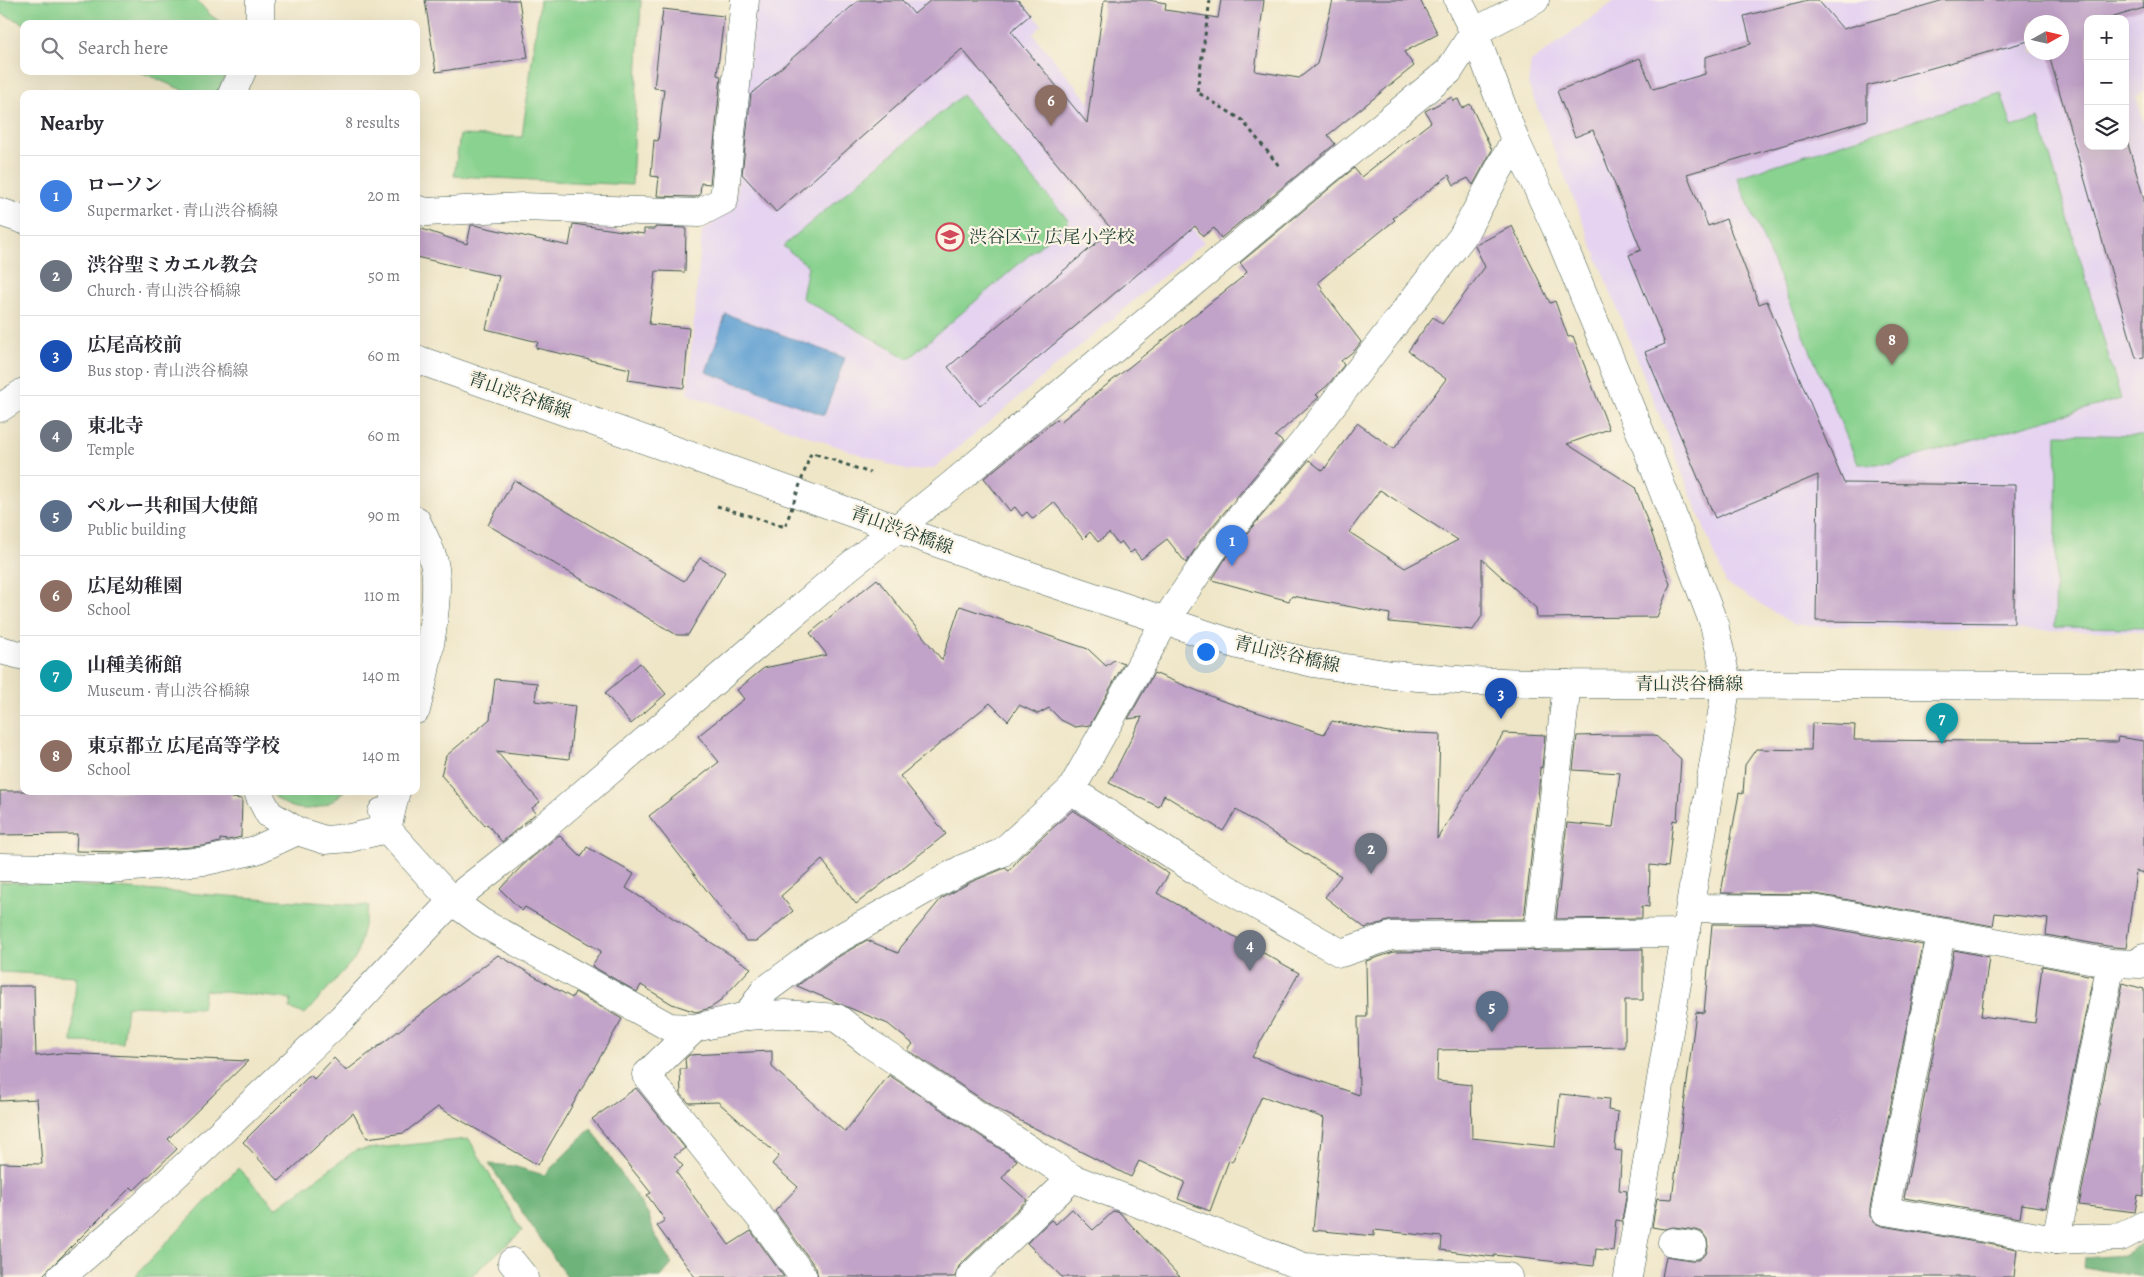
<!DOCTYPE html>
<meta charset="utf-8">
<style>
:root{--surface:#fff;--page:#f2f2f3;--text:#2b2b33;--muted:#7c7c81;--line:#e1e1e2;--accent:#d1495b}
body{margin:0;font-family:Alegreya,"Noto Serif JP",serif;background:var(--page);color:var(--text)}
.controls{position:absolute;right:15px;top:15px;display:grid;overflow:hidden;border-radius:10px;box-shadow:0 5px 20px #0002}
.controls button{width:45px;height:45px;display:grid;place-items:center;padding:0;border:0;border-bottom:1px solid var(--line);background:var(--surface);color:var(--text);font:25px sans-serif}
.compass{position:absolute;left:2024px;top:15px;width:45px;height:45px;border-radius:50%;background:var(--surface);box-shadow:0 5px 20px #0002;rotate:82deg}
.you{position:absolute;left:1205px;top:651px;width:18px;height:18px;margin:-12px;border:4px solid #fff;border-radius:50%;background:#1a73e8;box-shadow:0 0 0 8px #1a73e833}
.badge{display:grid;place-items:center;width:32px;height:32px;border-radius:50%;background:var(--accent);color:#fff;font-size:16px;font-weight:700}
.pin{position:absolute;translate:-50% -41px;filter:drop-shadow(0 1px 2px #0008)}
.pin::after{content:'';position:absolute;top:26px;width:18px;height:15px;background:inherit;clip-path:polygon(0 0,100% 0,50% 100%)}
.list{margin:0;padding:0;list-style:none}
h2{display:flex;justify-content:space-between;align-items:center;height:65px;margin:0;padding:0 20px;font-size:21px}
h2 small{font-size:16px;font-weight:400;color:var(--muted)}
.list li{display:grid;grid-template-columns:32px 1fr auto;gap:15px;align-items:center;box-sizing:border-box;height:80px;padding:0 20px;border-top:1px solid var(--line)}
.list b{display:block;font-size:19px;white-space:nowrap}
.list p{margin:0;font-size:16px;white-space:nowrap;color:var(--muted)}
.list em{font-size:16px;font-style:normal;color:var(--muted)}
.icon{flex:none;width:28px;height:28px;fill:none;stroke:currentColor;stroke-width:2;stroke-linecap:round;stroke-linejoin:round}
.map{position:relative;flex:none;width:2144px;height:1277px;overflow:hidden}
.search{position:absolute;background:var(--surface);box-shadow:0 5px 20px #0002;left:20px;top:20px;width:400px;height:55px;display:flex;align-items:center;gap:12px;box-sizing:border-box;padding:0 18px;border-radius:10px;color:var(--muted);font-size:19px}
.panel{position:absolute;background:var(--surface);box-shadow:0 5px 20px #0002;left:20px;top:90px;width:400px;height:705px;border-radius:10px}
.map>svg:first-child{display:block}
.built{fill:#e5d3f1;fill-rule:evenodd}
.green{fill:#89d28f;stroke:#548862}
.forest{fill:#6eb47a;stroke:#467857}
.water{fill:#5f9fd2;stroke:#3f6e83}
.building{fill:#c1a2c8;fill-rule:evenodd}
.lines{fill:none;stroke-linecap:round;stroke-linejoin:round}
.minor-casing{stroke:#3e564a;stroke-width:29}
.path{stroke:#3e564a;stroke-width:3;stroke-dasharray:4 4;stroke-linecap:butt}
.minor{stroke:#fff;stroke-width:28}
.path-bridge{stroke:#3e564a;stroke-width:3;stroke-dasharray:4 4;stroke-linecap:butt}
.labels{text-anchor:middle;stroke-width:4.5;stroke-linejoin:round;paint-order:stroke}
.poi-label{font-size:18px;fill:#1f3d34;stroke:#fcf5e5;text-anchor:start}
.street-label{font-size:18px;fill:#1f3d34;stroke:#fcf5e5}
</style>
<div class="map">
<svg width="2144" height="1277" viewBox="0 0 2144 1277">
<rect width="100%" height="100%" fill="#fcf5e5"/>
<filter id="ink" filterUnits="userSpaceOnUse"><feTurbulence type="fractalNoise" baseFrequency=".02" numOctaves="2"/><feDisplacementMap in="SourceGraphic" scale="10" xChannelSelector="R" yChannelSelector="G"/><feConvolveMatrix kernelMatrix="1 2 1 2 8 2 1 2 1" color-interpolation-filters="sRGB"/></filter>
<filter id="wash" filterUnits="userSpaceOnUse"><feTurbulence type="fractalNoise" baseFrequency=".0096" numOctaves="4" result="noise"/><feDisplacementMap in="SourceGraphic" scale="20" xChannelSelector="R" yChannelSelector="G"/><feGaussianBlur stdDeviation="1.12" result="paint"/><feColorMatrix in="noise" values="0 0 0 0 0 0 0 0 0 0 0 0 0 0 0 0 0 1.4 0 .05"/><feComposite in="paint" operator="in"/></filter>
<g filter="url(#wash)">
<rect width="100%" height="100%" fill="#efe6c8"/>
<g class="built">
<path d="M756,0h265l21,25 -9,9 171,208 -270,226 -26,3 -221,-77 15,-163 33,-24z"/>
<path d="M1616,0h528v90l-8,7 8,25v510l-349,-7 -69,-42 -198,-499 3,-22zM2088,19h37v127h-37zM2032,22h30v30h-30z"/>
</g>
<g class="green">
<path d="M0,0h197l12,14 14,10h-198l-25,-11z"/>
<path d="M540,0h101l-9,185 -178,-9 6,-41 62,2z"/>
<path d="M138,71h89l-9,23h-26z"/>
<path d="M2001,93l11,34 27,-8 82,280 -231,65h-32l-121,-287z"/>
<path d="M962,95l107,126 -161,138 -106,-61 6,-32 -25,-20z"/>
<path d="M2057,434l87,2v192l-89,-1z"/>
<path d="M269,791h75c-21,23 -54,25 -75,0z"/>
<path d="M0,882l72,3 297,21 -13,51 -51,57 -15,-5 1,-10 -86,-9 -3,18 -75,-2 -4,37 -51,-1 4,-66 -76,-4z"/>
<path d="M469,1139l53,92 -52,46h-336l104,-109 38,40 80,-58z"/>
</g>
<g class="forest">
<path d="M591,1128l58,88 5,17 18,31 -11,13h-94l-78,-113 24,2 31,9z"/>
<path d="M2144,1243v34l-61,-10 1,-9 39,-3z"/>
</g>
<path class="water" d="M726,314l119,44 -21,57 -118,-43z"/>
<g id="blocks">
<g class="building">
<path d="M425,0h94l9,58 -92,14z"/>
<path d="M859,0h43l12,14 17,-14h87l12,15 -19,16 76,92 17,-123h44l18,3 -1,7 53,8 3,-18h43l-9,71 44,7 18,-14 16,-64h87l18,34 -34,18 10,14 -86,69 7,9 -114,94 -7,-10 -11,8 -8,-10 -215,180 -32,-39 164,-137 -150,-181 -186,163 -34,-38 9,-80z"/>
<path d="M1808,0h10l25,29 101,-29h199l1,8 -37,11h-19v127h37v-12l19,65v158l-8,1 -88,-306h14v-30h-30v18l-165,46v34l-180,54 21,52 18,-7 33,85 8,-3 77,182 171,2 -1,138 -198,-2 2,-146 -103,43 -70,-166 20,-8 -36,-89 12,-5 -48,-120 -18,7 -18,-46 83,-33 13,31 52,-15v-17l46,-13 -7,-28z"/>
<path d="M663,9l61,7 -7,59 4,1 -11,108 -9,-1 -1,12 -5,2 -38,-1 2,-19 -8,-1 3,-36 4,1 6,-52 -10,-1z"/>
<path d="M1452,97l1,4 5,-2 4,9 8,-4 22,46 -19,35 -5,-7 -14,7 -5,-10 -56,43 2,2 -77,62 5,7 -1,1 39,52 -6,8 -14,11 3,4 -17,21 -11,9 3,2 -3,3 -41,36 8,6 -82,98 -15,23 -19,-24 -26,20 -7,-9 -4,3 -9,-12 -3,3 -9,-11 -11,9 -8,-10 -7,7 -29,-37 -21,17 -6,-7 -5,4 -7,-9 -5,4 -26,-33 73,-59 3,3 180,-143 7,-7 -7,-9 114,-95 7,9 70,-55 -6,-11z"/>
<path d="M573,224l71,10v-5h11v-2l31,1 -1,44 -29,-1 -7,53 40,4 -5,60 -56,-8 2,-11 -94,-21 2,-6 -52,-13 13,-53 -83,-19v-30l51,17 4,-19h3l95,21z"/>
<path d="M1512,226l38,77 5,-2 13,36 5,-1 36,93 -42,15 68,43 35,97 -13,33 -120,1 -1,-10 -54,-49v57l-9,14 -84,-8 1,-8 -98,-18 -3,5 -77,-21 13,-21 84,-99 14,11 34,-48 37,26 52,-70 -38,-28 25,-34 9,7 43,-57 -10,-21 1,-1zM1380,490l78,50 -53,28 -56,-36z"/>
<path d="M514,480l170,101 16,-23 25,14 -37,63h-11l-189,-110z"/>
<path d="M877,579l65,81 18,-54 128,43 18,17 8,-6 10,3 -34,62 -15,2 -14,-7 -12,-12 -11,6 -19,-9 -11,16 -18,-18 -90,73 46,58 -90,70 -34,-44 -41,36 12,15 -36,30h-11l-97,-125 70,-54 -21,-26 46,-37 -7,-9 27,-22 63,-13 -17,-22z"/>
<path d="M640,663l26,31 -35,30 -26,-31z"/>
<path d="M1154,673l66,27 104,34 8,-13 56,11 52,2 -3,105 67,-106 41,2 -3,33 -2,-1 -1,20 -15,132 -133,1 -26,8 -40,-31 16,-21 -105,-66 -13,21 -59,-36 -5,12 -50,-24 33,-66 -14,2z"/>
<path d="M495,679l42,4 -2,18 40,5 -6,53 -73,-8 44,51 -8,6 4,5 -34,29 -15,-18 -2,2 -44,-51 5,-19 44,-37z"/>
<path d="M1812,723l43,2 -1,15 263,2 1,-5 26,4v132l-8,-2 -10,77 -13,-1 -67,-12 2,-16 -53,-6 -2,13 -177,-32 -95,-1 18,-100 4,1 2,-29 11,-16 55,1z"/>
<path d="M1613,735h42l26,24 -4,62 -4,-1 -5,47 -18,-2 -1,42 -7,-1v12l-86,1 11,-96 46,4 7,-54 -47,-3 4,-34z"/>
<path d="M0,791h232l-1,7 11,1 -1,38 -13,3 -8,-1v3l-16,4 -76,6 -52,-1 1,-17 -77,1z"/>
<path d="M1073,810l96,64 -12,19 142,80 -47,84 107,38 -1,-78h9l-1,-56 28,-9 249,-3v51h-18v47l-187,3 -1,31 34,4 1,53 83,9 5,-53 49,5 -1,11 10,2 -3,38 7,1 -3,39 8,1 -5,30 -6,-1 -3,31 -17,-2 -2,17 -100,-11v2l-53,-7 1,-13 -68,-7v6l-61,-6 11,-112 -62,-22 -30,66 -3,-2 -19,51 -32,-12 7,-17 -46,-21 -8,16 -136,-69 -87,-58 5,-6 -25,-20 -91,-38 34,-25 36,-21 31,13 3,-6 40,-48 30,-17 34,-14 4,3 11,-14z"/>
<path d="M559,835l22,22 6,-10 47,27 -8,14 125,80 -33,35 -8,5 -14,4 -24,-8 -31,-19 -4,7 -45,-26 9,-15 -76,-44 -3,4 -22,-22 22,-23z"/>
<path d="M1712,924l100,1 111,20 -53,263v8l5,7 7,3 135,23 -3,28h-352l4,-21 25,4h7l8,-6 2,-7 -1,-8 -5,-7 -6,-2 -22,-3 -10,2 -12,-2 5,-29 15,1 24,-187 8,1z"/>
<path d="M1954,950l35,7 -8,59 54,7 7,-57 51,10 -47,232 -24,-4 -2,14 -116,-20z"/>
<path d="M498,955l74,43 3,-6 47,27 -84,146 -100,-58 -34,26 -37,5 -14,-25 -74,68 -36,-39 67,-67 4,4 20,-21 12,13z"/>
<path d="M2123,983l21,6v207l-6,-1 -3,17 -56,-7z"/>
<path d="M0,986h34l2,70 25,-3 187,8 -80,78 9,10 -43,41 -3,-3 -90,90h-41v-114l42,1 -5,-65 -37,2z"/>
<path d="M772,1051v16l73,65 44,-57 128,85 -15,18 25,22 -68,66 -4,11h-137l-2,-9 -41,-57 23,-24 -26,-23 7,-8 -61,-54 -29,1 -8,-9 -1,-25h6l-1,-10 4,-4z"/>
<path d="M636,1088l49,60 -11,8 9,10 -7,6 53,73 22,-14 33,46h-89l-38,-51 8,-6 -18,-25 4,-2 -59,-74z"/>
<path d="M1072,1209l21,21 21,-19 6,2 60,64h-118l-35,-34 24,-23 5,4z"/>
</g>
</g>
</g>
<g filter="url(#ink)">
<use href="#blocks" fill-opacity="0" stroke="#3e564a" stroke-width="1"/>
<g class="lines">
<g class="minor-casing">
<g id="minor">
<path d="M260,0v24"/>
<path d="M1458,0l16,32 41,108 41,88 92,223 66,173 13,59 -99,594"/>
<path d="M232,94l10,-23"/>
<path d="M416,209l10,3 97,-5 176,6 25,-13 21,-200"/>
<path d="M0,212l24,8"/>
<path d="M416,359l615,217 207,69 75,18 79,12 79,6 96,3 577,2"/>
<path d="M0,408l24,-16"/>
<path d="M416,520c6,14 15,28 18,43 8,34 -9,111 -18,147"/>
<path d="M0,650l24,6"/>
<path d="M1071,790l132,85 138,78 50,-17 295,-3"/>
<path d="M396,791l-9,38 65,72 29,21 188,105 26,1 52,-12 38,-2 52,4 32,25 203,135 232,89 204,10"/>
<path d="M259,795l10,19 28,17 28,9 25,-2 37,-9 -5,-17"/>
<path d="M0,867l109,2 97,-8 50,-11 41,-19"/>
<path d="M1691,908l122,1 298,54 30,1 3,-7"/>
<path d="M1941,934l-56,277 171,29 65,-3 23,-12"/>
<path d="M1538,935l29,-251"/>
<path d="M747,1016l17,-25 58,-43 142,-80 37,-15 70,-63 94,-169 48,-71 89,-106 160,-207 53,-97"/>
<path d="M695,1028l-49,47 119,149 38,53"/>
<path d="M2056,1240l55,-277"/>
<path d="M1672,1242l21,3"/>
<path d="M512,1262l12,15"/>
<path d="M61,1277l71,-61 209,-197 111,-118 71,-56 323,-276 102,-81 353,-296 148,-121 25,-39 61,-32"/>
<path d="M970,1277l102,-99"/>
</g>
</g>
<g class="path">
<path d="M1210,0l-13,92 45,28 38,47"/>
<path d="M816,454l54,19"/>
<path d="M717,506l62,19"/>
</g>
<use href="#minor" class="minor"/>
<path class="path-bridge" d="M779,525l6,2 26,-74 5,1"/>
</g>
</g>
<defs>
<g id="school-ring" transform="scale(1.4375)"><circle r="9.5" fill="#fcf5e5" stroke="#d1495b" stroke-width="1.5"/><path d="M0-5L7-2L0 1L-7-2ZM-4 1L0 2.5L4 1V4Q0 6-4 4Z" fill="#d1495b"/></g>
</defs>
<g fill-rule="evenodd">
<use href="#school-ring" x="950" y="237"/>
</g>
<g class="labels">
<g class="poi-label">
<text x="969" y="243">渋谷区立 広尾小学校</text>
</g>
<g class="street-label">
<text transform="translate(520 395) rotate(19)" y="6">青山渋谷橋線</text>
<text transform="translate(902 530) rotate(20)" y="6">青山渋谷橋線</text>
<text transform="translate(1287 654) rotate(13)" y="6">青山渋谷橋線</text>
<text x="1689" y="690">青山渋谷橋線</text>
</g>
</g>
</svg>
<div class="controls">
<button>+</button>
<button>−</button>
<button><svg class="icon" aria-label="layers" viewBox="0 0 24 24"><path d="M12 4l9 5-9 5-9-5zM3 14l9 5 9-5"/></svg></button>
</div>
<svg class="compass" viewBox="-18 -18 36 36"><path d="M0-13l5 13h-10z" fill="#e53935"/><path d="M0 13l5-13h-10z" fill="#7c7c81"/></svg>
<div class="you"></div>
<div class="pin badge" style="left:1232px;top:566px;background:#3f7fe0">1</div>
<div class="pin badge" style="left:1371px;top:874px;background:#6b7280">2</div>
<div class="pin badge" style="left:1501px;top:719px;background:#1a4fb4">3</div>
<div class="pin badge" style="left:1250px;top:971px;background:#6b7280">4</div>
<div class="pin badge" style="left:1492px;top:1032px;background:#5c6f8a">5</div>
<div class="pin badge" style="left:1051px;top:126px;background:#8d6e63">6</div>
<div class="pin badge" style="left:1942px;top:744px;background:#0f9aa8">7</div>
<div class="pin badge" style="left:1892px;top:365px;background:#8d6e63">8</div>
<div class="search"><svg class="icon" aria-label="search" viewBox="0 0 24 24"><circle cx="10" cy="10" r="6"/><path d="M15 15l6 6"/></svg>Search here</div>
<section class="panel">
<h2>Nearby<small>8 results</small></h2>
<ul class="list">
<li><span class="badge" style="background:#3f7fe0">1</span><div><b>ローソン</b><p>Supermarket · 青山渋谷橋線</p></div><em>20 m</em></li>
<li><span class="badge" style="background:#6b7280">2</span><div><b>渋谷聖ミカエル教会</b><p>Church · 青山渋谷橋線</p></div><em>50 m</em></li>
<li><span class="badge" style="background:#1a4fb4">3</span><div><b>広尾高校前</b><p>Bus stop · 青山渋谷橋線</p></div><em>60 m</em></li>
<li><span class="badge" style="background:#6b7280">4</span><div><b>東北寺</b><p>Temple</p></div><em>60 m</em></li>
<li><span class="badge" style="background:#5c6f8a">5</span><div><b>ペルー共和国大使館</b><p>Public building</p></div><em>90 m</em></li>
<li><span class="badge" style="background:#8d6e63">6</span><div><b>広尾幼稚園</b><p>School</p></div><em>110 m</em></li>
<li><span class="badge" style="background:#0f9aa8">7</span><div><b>山種美術館</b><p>Museum · 青山渋谷橋線</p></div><em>140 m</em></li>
<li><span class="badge" style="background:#8d6e63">8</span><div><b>東京都立 広尾高等学校</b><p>School</p></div><em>140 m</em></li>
</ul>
</section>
</div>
